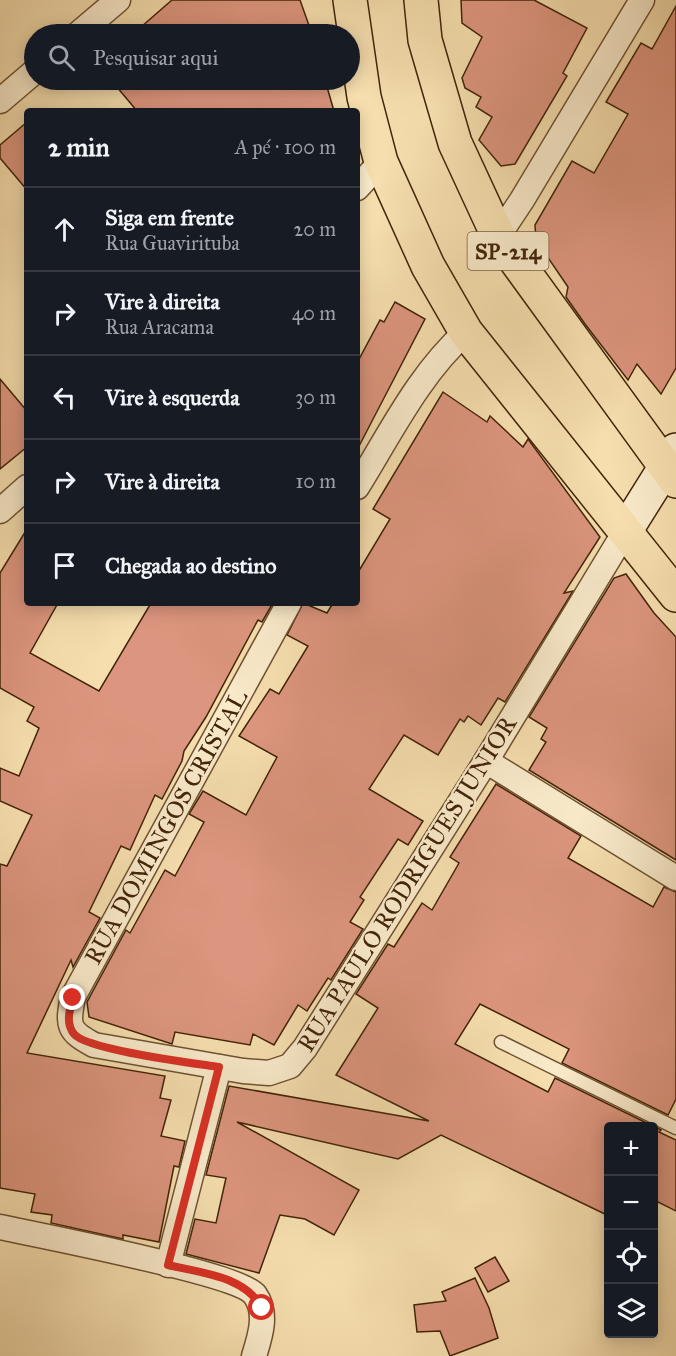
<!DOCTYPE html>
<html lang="pt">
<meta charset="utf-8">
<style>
:root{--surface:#171b24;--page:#20242c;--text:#f1f3f6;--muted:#9ea1a6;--line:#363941}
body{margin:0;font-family:"IM FELL Great Primer",serif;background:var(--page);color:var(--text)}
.controls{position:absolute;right:18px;bottom:18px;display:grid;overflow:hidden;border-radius:6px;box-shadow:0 3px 15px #0003}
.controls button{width:54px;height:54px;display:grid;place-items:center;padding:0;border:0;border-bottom:2px solid var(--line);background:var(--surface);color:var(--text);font:30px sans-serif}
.stop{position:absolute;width:18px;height:18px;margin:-14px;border:4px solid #d93025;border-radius:50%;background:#fff}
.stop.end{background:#d93025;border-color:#fff;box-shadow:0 2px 6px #0008}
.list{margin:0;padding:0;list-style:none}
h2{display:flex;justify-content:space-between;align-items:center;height:78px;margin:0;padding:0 24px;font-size:26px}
h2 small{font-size:20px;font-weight:400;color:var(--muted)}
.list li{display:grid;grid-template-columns:39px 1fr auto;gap:18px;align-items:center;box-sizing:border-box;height:84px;padding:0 24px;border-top:2px solid var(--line)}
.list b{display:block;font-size:22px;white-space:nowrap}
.list p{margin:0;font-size:20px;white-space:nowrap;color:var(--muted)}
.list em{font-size:20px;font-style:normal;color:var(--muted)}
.icon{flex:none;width:33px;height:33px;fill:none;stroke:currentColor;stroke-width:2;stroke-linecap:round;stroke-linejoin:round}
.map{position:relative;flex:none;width:676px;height:1356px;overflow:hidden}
.search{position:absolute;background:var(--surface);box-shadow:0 3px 15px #0003;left:24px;top:24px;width:336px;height:66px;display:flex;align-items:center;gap:15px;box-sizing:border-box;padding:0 21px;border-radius:33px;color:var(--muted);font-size:22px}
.panel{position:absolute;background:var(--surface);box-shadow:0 3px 15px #0003;left:24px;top:108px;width:336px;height:498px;border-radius:6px}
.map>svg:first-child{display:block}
.building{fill:#dc957e;stroke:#422408;stroke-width:1.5}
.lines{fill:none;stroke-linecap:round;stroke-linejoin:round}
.lane-casing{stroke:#6f5232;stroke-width:15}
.street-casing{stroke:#6f5232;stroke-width:27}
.secondary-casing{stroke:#422408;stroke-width:36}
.primary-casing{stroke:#422408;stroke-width:36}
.lane{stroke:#f9eaca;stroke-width:12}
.street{stroke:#f9eaca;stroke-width:24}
.secondary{stroke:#f9eaca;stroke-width:33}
.primary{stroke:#f6deae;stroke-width:33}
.route{stroke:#d93025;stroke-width:8}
.labels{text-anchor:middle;stroke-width:4.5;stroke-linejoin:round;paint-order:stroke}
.shield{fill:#f9eaca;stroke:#795f42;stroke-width:1.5}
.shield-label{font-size:22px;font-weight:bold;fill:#422408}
.street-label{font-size:24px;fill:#422408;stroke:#f9eaca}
</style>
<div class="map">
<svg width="676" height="1356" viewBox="0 0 676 1356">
<rect width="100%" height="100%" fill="#f6deae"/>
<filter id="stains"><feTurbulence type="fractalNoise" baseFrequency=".00333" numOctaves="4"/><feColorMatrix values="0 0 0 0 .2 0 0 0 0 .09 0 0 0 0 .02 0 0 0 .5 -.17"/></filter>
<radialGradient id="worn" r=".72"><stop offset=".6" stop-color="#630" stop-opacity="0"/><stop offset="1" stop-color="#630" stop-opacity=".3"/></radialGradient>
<g class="building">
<path d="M172,0h128l12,34h-179z"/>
<path d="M461,0h73l53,28 -24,45 4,3 -52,88 -14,2 -22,-26 13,-23 -16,-10 5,-10 -16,-9 -3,-10 20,-41 -20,-14z"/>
<path d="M676,6v362l-15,26 -24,-30 -9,16 -43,-56 -19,-27 2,-10 -32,-47 -1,-15 37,-64 22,12 34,-59 -22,-12 35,-59 11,6z"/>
<path d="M111,80h214l9,31h-197z"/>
<path d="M27,122v68l-27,-32v-13z"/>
<path d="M395,302l30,17 -68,131v-87l23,-43 4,2z"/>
<path d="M0,379l27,32v36l-27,22z"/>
<path d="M443,392l44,30 3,-6 33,31 5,-8 72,98 -36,56 9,-2 -68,111 -7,-4 -17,27 -13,-9 -4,6 -4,-3 -22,36 -34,-20 -35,54 54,32 -15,24 -10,-6 -38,58 4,3 -14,22 13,7 -32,51 -3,-2 -21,33 -9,-6 -24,40 -21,-11 -3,11 -75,-13 -3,12 -83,-27 -2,-15 39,-72 4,3 35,-63 10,6 29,-54 -15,-8 14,-23 43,24 31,-58 -38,-21 31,-47 9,5 29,-48 -21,-11 16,-32 24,10 6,-10h24v-29l33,-55 -17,-10z"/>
<path d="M27,529v74h31l-28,50 69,38 52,-88h122l-11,19 -4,-2 -52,97 -22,34 -2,10 -20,38 -7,-4 -25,55 -9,-4 -32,66 11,6 -27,49 -2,-7 -44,93 138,23 -5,22 11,2 -10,36 24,5 -6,26 -5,-1 -15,76 -36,-7v4l-72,-16 1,-8 -21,-3 4,-18 -35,-6v-324l7,2 25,-51 -32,-14v-33l19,8 20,-48 -12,-7 7,-14 -34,-19v-115z"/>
<path d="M626,574l28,39 22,24v223l-147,-90 17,-28 -5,-3 6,-11 -18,-11 85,-139z"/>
<path d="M496,784l85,52 -13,22 85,49 11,-20 12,5v207l-8,16 -106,-52 7,-14 -89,-45 -25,40 93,48 7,-14 106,52 -2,2 17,8v71l-22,-11v-74h-45v90l-168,-81 -43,24 -161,-37 122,68 -25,45 -29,-16 -25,-4 -21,58 -73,-19 9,-35 21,4 10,-45 -20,-3 23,-89 200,35 -93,-46 42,-67 -22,-14 32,-50 6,3 28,-44 10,7 27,-47 -9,-6z"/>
<path d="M495,1257l14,24 -21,11 -13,-24z"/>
<path d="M475,1278l14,30 9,30 -48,18 -10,-25 -23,1 -3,-27 32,-4 -4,-9z"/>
</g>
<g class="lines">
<g class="lane-casing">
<path id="lane" d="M501,1042l175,86"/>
</g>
<g class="street-casing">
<g id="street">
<path d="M78,34l40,-34"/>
<path d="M0,101l34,-29"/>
<path d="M357,188l24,-26"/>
<path d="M498,236l24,-36 120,-200"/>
<path d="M357,487c33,-53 62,-113 109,-155"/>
<path d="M0,511l27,-24"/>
<path d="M289,603l-216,394c-6,29 -5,34 21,48l149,26 26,2 21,-7 15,-18 181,-287 140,-231"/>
<path d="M486,761l190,117"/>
<path d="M0,1227c38,8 239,47 255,68 13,18 5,42 -1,61"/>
<path d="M168,1265l51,-198"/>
</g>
</g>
<g class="secondary-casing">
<path id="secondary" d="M626,530l50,-80"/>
</g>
<g class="primary-casing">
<g id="primary">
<path d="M350,0l14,97 17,65 47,104 38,66 210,263"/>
<path d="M421,0l4,40 30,103 43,93 178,245"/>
</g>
</g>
<use href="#lane" class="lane"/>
<use href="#street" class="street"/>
<use href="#secondary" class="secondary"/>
<use href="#primary" class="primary"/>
</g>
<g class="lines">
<path class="route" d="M73,998c-3,11 -8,25 1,36 13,16 119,29 145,33l-51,198c33,8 77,11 94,43"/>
</g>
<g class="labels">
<rect class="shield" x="467.5" y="232" width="81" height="38" rx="4.5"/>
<g class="shield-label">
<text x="508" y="259">SP-214</text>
</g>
<g class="street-label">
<text transform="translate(166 827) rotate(-61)" y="8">RUA DOMINGOS CRISTAL</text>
<text transform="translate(407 884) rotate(-58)" y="8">RUA PAULO RODRIGUES JUNIOR</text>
</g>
</g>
<rect width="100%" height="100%" filter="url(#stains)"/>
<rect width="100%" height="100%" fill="url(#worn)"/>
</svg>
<div class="controls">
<button>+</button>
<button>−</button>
<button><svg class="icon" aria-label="locate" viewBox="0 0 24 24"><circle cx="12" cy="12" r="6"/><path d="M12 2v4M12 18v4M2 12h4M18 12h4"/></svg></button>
<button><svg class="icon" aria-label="layers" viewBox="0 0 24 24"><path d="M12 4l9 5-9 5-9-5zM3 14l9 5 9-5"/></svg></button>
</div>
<div class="stop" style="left:262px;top:1308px"></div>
<div class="stop end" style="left:73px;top:998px"></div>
<div class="search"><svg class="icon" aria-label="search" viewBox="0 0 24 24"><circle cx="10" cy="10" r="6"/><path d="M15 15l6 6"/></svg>Pesquisar aqui</div>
<section class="panel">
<h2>2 min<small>A pé · 100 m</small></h2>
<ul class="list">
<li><svg class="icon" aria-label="ahead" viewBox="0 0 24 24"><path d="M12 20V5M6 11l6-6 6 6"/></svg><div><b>Siga em frente</b><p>Rua Guavirituba</p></div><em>20 m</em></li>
<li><svg class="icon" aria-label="right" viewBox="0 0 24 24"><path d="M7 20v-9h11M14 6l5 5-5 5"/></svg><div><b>Vire à direita</b><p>Rua Aracama</p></div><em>40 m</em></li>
<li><svg class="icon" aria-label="left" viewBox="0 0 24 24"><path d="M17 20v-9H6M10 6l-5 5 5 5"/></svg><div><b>Vire à esquerda</b></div><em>30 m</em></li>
<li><svg class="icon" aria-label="right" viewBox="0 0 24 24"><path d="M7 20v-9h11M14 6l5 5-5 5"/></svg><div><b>Vire à direita</b></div><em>10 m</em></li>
<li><svg class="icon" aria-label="arrive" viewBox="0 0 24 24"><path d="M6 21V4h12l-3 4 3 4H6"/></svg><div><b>Chegada ao destino</b></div></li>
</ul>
</section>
</div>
